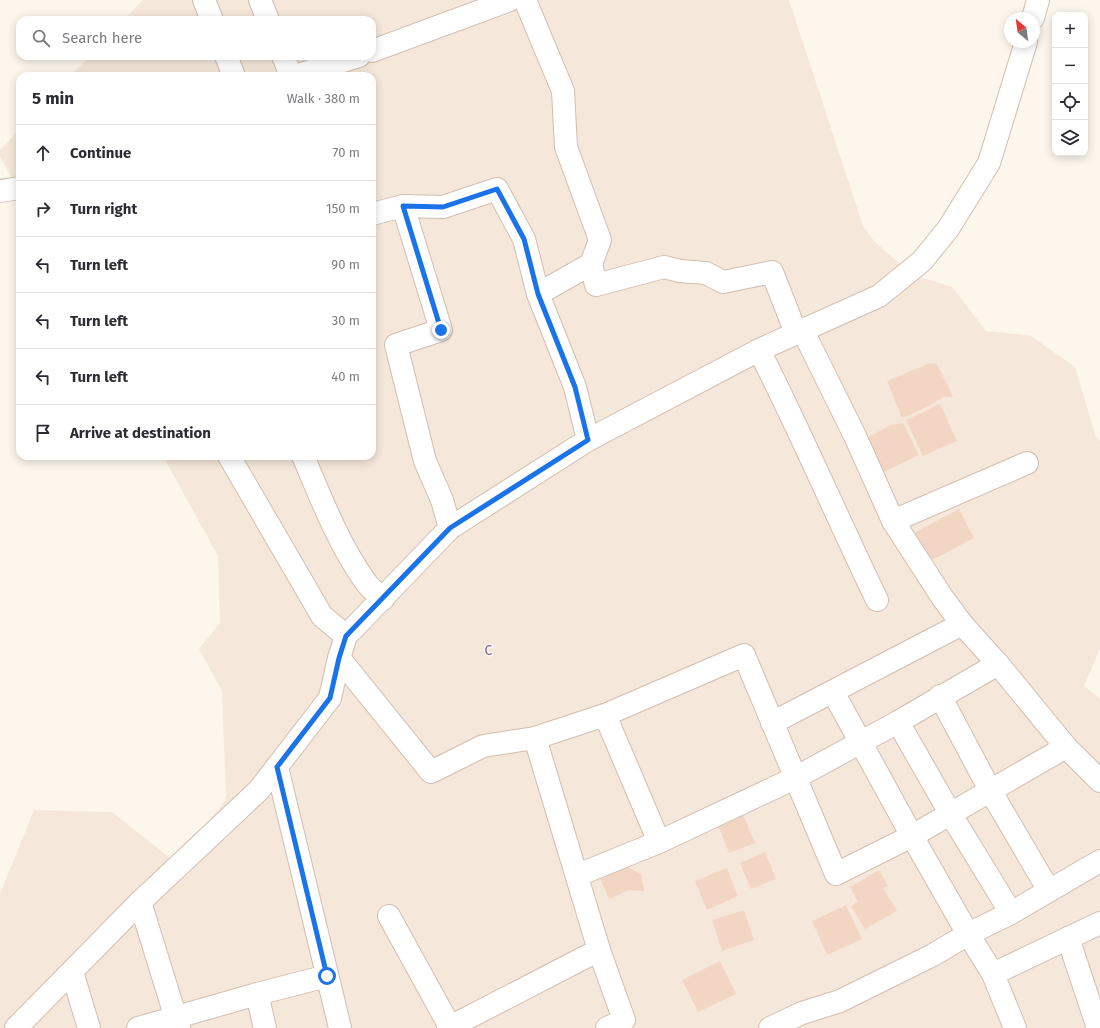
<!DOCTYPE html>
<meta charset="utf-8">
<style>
:root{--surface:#fff;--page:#f2f2f3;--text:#2b2b33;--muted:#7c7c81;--line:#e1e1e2}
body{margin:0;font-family:"Fira Sans",sans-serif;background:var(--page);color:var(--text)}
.controls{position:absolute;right:12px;top:12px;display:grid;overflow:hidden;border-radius:8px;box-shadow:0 2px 10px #0003}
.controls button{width:36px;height:36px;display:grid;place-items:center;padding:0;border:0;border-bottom:1px solid var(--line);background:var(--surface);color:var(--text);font:20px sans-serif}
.compass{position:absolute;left:1004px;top:12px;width:36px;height:36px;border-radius:50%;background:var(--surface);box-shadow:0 2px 10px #0003;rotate:331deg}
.stop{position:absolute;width:12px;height:12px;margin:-9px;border:3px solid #1a73e8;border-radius:50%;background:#fff}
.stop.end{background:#1a73e8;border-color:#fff;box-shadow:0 1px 4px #0008}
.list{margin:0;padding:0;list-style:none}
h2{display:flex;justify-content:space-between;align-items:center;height:52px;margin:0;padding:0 16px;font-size:17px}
h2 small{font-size:13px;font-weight:400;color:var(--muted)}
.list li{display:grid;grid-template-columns:26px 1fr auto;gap:12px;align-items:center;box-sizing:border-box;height:56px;padding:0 16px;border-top:1px solid var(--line)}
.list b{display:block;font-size:15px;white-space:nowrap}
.list em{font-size:13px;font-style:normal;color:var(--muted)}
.icon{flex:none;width:22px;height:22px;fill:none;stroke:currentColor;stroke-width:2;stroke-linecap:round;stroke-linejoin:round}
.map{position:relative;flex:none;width:1100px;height:1028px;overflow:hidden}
.search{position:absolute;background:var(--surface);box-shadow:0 2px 10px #0003;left:16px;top:16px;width:360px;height:44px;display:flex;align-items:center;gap:10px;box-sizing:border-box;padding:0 14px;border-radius:12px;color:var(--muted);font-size:15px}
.panel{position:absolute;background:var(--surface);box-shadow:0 2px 10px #0003;left:16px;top:72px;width:360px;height:388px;border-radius:12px}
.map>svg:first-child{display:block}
.residential{fill:#f5e8da}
.building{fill:#f3d5c3}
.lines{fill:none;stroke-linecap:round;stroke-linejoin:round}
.minor-casing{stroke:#d1beb0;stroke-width:24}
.tertiary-casing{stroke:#d1beb0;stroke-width:24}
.minor{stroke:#fff;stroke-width:22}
.tertiary{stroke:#fff;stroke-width:22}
.route{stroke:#1a73e8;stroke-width:5}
.labels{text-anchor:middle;stroke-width:3;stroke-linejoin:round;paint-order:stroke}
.quarter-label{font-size:14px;letter-spacing:1px;fill:#846695;stroke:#fffaf3}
</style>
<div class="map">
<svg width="1100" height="1028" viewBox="0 0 1100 1028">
<rect width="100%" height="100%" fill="#fdf6ec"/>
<g class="residential">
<path d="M143,0h646l74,226 11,15 37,33 41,13 34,44 45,5 44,31 21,70 4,4v208l-16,37 16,13v329h-1100v-134l34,-84 78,2 62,49 52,-61 -4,-109 -23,-42 21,-26 -2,-67 -55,-100h209v-380h-302l20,-20h282v-36h-248z"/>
<path d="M20,129v64l-20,-37v-6z"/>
</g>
<g class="building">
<path d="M930,363l7,1 16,33h-9l-17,10 -25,11 -15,-37z"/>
<path d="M940,404l17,37 -34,15 -17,-36z"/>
<path d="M903,423l16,32 -41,20 -17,-34 30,-16z"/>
<path d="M959,509l15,29 -48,25 -14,-29z"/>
<path d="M742,812l13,31 -26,10 -12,-31z"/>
<path d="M765,852l11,27 -25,10 -11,-26z"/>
<path d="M623,865l18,9 3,17 -15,-1 -20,9 -10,-23z"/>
<path d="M727,868l11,28 -31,14 -12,-29z"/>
<path d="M879,870l9,16 -5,2 14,23 -32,18 -14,-23 7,-4 -8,-15z"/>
<path d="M846,905l16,34 -35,16 -15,-34z"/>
<path d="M744,910l10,30 -32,11 -10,-31z"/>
<path d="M720,961l16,33 -38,18 -16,-32z"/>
</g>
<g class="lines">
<g class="minor-casing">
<g id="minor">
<path d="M204,0l8,20"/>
<path d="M260,0l8,20"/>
<path d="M525,0l38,91 3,56 34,93 -9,24 -53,30"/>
<path d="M372,51l138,-51"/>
<path d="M226,56l8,20"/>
<path d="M283,56l8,20"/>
<path d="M295,76l64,-20"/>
<path d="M0,191l20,-3"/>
<path d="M403,206l38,124 -45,15 29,116 17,39 8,28"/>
<path d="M372,214l31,-8 40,1 54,-18 27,50 14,55 37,93 13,53"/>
<path d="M591,264l5,21 68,-18 16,4 26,2 17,9 49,-10 24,61"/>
<path d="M803,331l52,105 38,85 49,76 20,27 36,40 68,83 34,34"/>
<path d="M759,350c42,83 78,167 118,250"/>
<path d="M229,456l93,160 24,20"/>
<path d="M303,456c18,42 35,87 62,125 4,7 12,12 18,18"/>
<path d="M893,521l134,-58"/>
<path d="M339,658l92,114 52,-26 52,-8 64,212 25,70 -17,8"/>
<path d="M833,692l79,144 56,98 25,40 22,54"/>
<path d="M940,696l50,94 58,99"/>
<path d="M898,722l52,91 61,100"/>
<path d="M772,723l190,-99"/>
<path d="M535,738l70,-23 139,-60 92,219 76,-38 154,-89"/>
<path d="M277,767l63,261"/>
<path d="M659,842l136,-64 103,-56 100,-58"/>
<path d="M578,875l81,-33 -54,-127"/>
<path d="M140,902l39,126"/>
<path d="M389,916l61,111"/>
<path d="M1068,938l30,90"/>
<path d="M72,972l17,56"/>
<path d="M993,974l107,-51"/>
<path d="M138,1028l119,-34"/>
<path d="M265,1028l-8,-34 70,-18"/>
<path d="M448,1028l151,-78"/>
<path d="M770,1028l32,-15 38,-12 93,-46 35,-21 43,-21 89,-52"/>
</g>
</g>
<g class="tertiary-casing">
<g id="tertiary">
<path d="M1033,18l5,-18"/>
<path d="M16,1028l124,-126 119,-112 71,-92 9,-40 7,-22 104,-108 138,-88 171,-90 120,-54 43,-35 26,-32 41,-66 37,-121"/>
</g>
</g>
<use href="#minor" class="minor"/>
<use href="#tertiary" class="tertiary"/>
</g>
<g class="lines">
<path class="route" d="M327,976l-50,-209 53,-69 9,-40 7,-22 104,-108 138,-88 -13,-53 -37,-93 -14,-55 -27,-50 -54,18 -40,-1 38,124"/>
</g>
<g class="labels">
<g class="quarter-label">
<text x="489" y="655">C</text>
</g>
</g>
</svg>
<div class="controls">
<button>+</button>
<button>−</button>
<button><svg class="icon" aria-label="locate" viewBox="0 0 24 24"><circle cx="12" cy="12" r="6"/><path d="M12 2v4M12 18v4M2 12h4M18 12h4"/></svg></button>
<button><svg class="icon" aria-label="layers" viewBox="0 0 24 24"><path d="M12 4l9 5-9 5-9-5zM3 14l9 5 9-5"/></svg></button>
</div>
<svg class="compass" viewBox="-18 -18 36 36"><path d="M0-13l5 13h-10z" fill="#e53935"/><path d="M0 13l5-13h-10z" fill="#7c7c81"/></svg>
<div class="stop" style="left:327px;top:976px"></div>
<div class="stop end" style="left:441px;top:330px"></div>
<div class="search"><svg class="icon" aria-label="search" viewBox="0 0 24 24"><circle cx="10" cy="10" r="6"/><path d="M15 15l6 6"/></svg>Search here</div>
<section class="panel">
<h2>5 min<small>Walk · 380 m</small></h2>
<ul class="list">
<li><svg class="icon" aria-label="ahead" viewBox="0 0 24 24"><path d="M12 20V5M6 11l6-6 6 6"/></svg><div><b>Continue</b></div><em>70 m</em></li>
<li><svg class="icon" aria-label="right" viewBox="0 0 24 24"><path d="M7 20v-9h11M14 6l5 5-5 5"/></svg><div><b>Turn right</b></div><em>150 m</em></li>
<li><svg class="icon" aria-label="left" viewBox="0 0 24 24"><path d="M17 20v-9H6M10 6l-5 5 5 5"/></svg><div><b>Turn left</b></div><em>90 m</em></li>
<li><svg class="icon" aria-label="left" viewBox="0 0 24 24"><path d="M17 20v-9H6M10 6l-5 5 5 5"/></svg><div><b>Turn left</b></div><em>30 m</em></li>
<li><svg class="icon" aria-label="left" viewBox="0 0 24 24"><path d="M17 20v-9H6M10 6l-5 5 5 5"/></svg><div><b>Turn left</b></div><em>40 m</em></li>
<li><svg class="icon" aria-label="arrive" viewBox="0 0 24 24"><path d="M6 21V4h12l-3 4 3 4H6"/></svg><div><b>Arrive at destination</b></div></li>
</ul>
</section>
</div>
